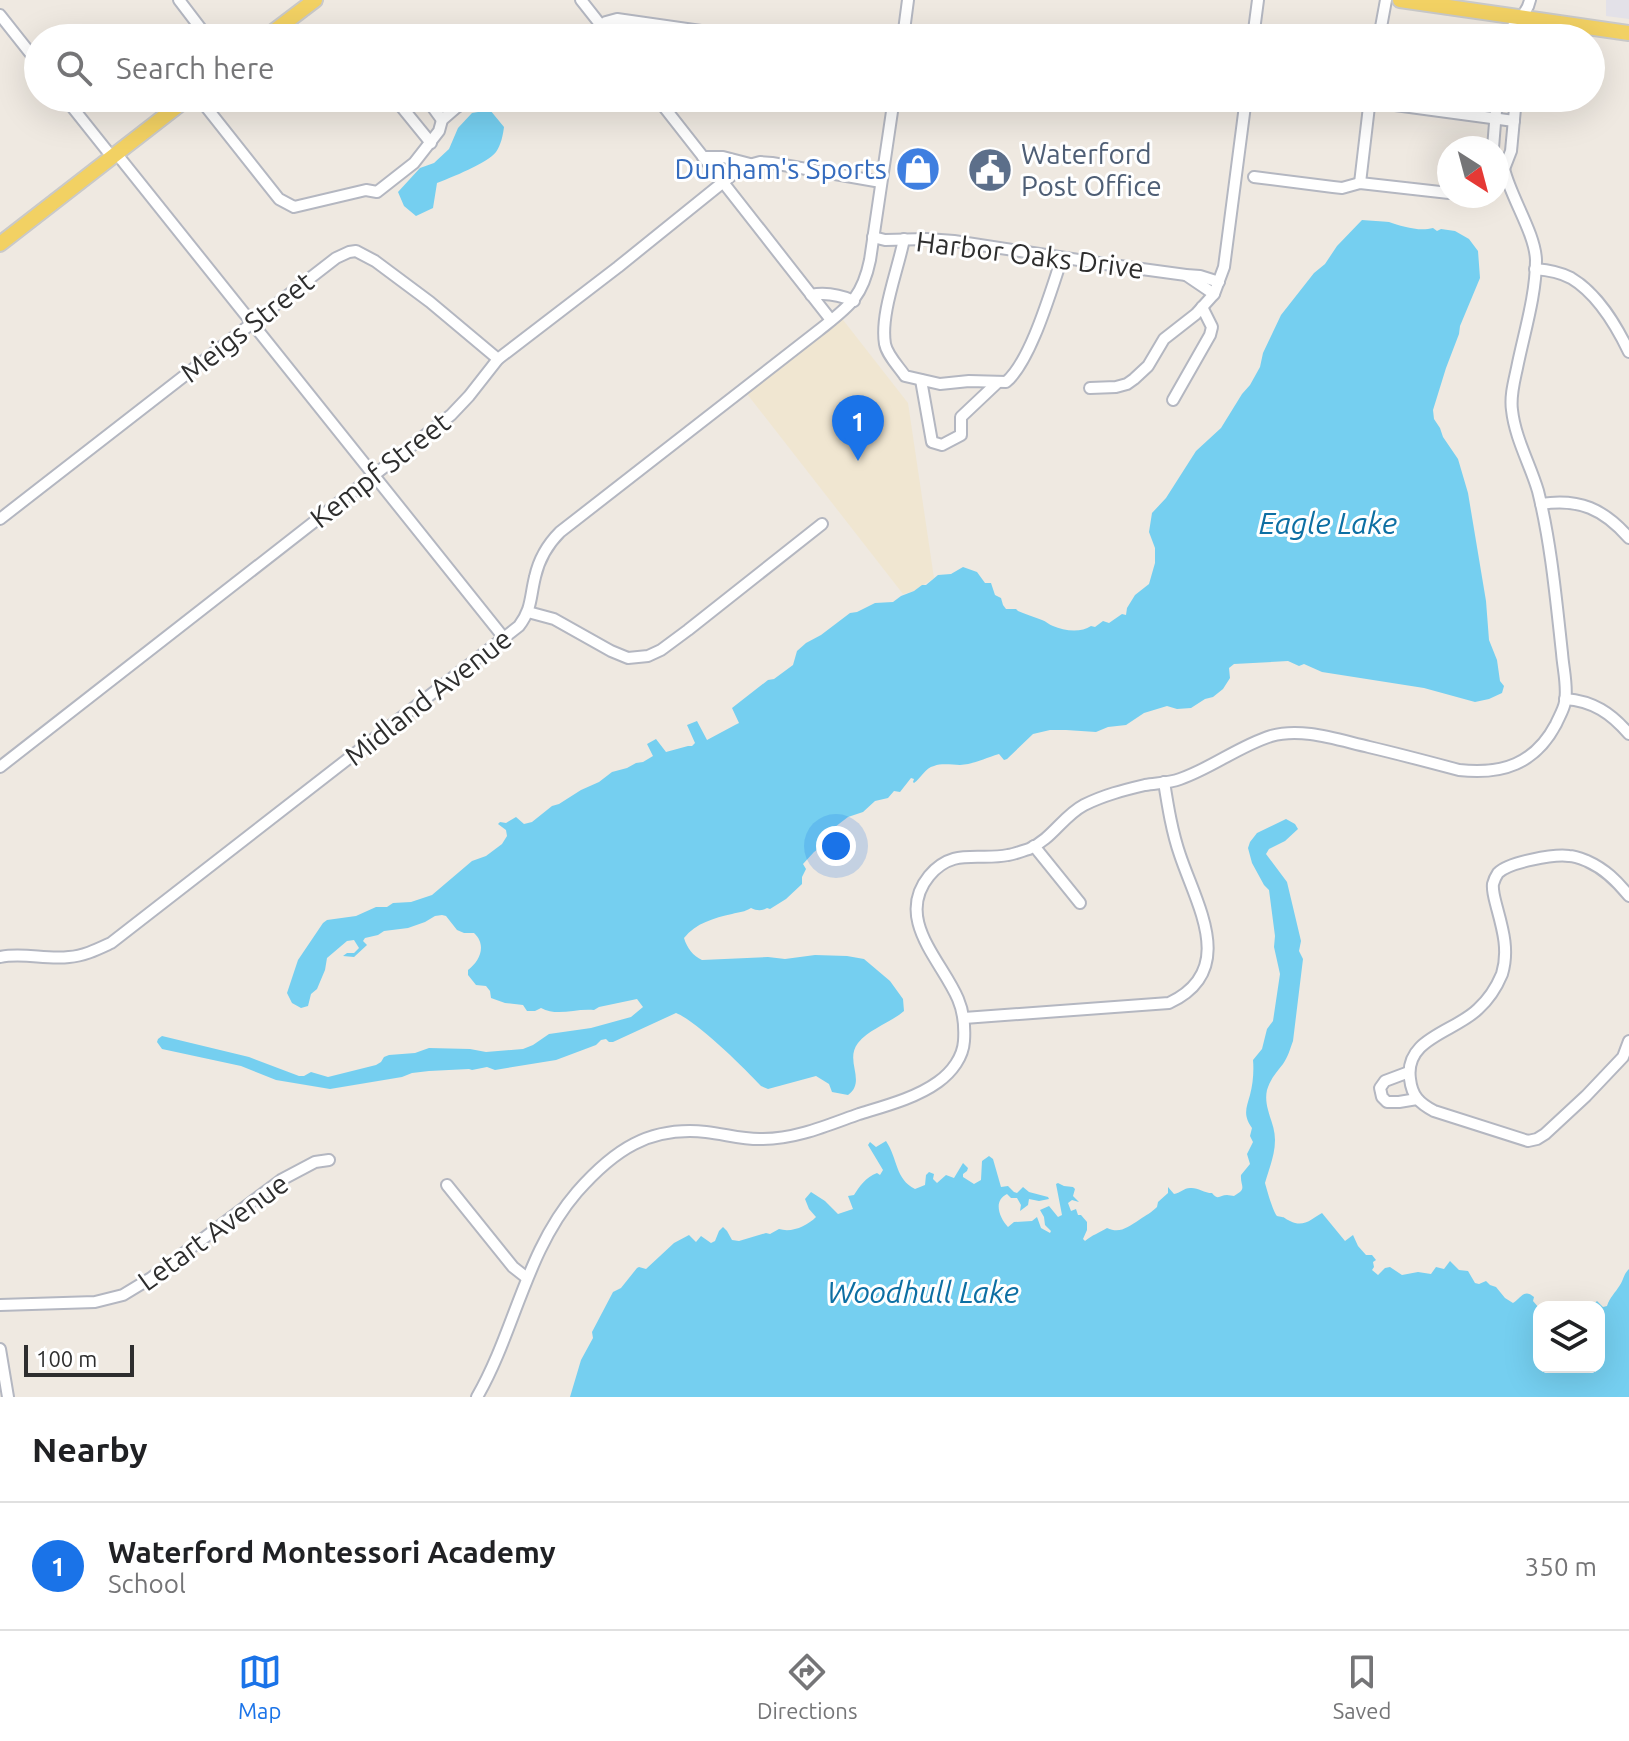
<!DOCTYPE html>
<style>
:root{--surface:#fff;--page:#f2f2f2;--text:#202124;--muted:#757577;--line:#e0e0e0;--accent:#1a73e8}
body{margin:0;font-family:Ubuntu,sans-serif;background:var(--page);color:var(--text)}
.controls{position:absolute;right:24px;bottom:24px;display:grid;overflow:hidden;border-radius:16px;box-shadow:0 8px 32px #0002}
.controls button{width:72px;height:72px;display:grid;place-items:center;padding:0;border:0;border-bottom:2px solid var(--line);background:var(--surface);color:var(--text);font:40px sans-serif}
.compass{position:absolute;left:1437px;top:136px;width:72px;height:72px;border-radius:50%;background:var(--surface);box-shadow:0 8px 32px #0002;rotate:144deg}
.scale{position:absolute;left:24px;bottom:20px;width:110px;box-sizing:border-box;padding-left:8px;border:4px solid #2e2e2e;border-top:0;font-size:22px;line-height:28px;white-space:nowrap;color:#2e2e2e;-webkit-text-stroke:6px #fff;paint-order:stroke}
.you{position:absolute;left:836px;top:846px;width:28px;height:28px;margin:-20px;border:6px solid #fff;border-radius:50%;background:#1a73e8;box-shadow:0 0 0 12px #1a73e833}
.badge{display:grid;place-items:center;width:52px;height:52px;border-radius:50%;background:var(--accent);color:#fff;font-size:26px;font-weight:700}
.pin{position:absolute;translate:-50% -66px;filter:drop-shadow(0 2px 4px #0008)}
.pin::after{content:'';position:absolute;top:42px;width:28px;height:24px;background:inherit;clip-path:polygon(0 0,100% 0,50% 100%)}
.list{margin:0;padding:0;list-style:none}
h2{display:flex;justify-content:space-between;align-items:center;height:104px;margin:0;padding:0 32px;font-size:34px}
h2 small{font-size:26px;font-weight:400;color:var(--muted)}
.list li{display:grid;grid-template-columns:52px 1fr auto;gap:24px;align-items:center;box-sizing:border-box;height:128px;padding:0 32px;border-top:2px solid var(--line)}
.list b{display:block;font-size:30px;white-space:nowrap}
.list p{margin:0;font-size:26px;white-space:nowrap;color:var(--muted)}
.list em{font-size:26px;font-style:normal;color:var(--muted)}
.icon{flex:none;width:44px;height:44px;fill:none;stroke:currentColor;stroke-width:2;stroke-linecap:round;stroke-linejoin:round}
.map{position:relative;flex:none;width:1629px;height:1397px;overflow:hidden}
.search{position:absolute;background:var(--surface);box-shadow:0 8px 32px #0002;left:24px;right:24px;top:24px;height:88px;display:flex;align-items:center;gap:20px;box-sizing:border-box;padding:0 28px;border-radius:44px;color:var(--muted);font-size:30px}
.sheet{height:232px;background:var(--surface)}
nav{display:flex;justify-content:space-around;align-items:center;box-sizing:border-box;height:112px;border-top:2px solid var(--line);background:var(--surface);font-size:22px;color:var(--muted)}
nav a{display:grid;justify-items:center;gap:4px}
nav .on{color:var(--accent)}
.map>svg:first-child{display:block}
.industrial{fill:#e3e1e8}
.education{fill:#f0e6d1}
.water{fill:#75cff0}
.lines{fill:none;stroke-linecap:round;stroke-linejoin:round}
.minor-casing{stroke:#b4b7c1;stroke-width:14}
.major-casing{stroke:#c9c9c9;stroke-width:18}
.minor{stroke:#fff;stroke-width:10}
.major{stroke:#f2d163;stroke-width:14}
.labels{text-anchor:middle;stroke-width:6;stroke-linejoin:round;paint-order:stroke}
.service-label{font-size:28px;fill:#4e5e75;stroke:#fff;text-anchor:start}
.shop-label{font-size:28px;fill:#366cbe;stroke:#fff;text-anchor:end}
.street-label{font-size:28px;fill:#2e2e2e;stroke:#fff}
.water-label{font-size:30px;font-style:italic;fill:#0d6fa3;stroke:#fff}
</style>
<div class="map">
<svg width="1629" height="1397" viewBox="0 0 1629 1397">
<rect width="100%" height="100%" fill="#efe9e1"/>
<path class="industrial" d="M1606,0h23v19l-23,-3z"/>
<path class="education" d="M840,316l68,87 26,175 -20,13 -11,3 -159,-204z"/>
<g class="water">
<path d="M490,110l14,17c-1,8 -3,18 -8,25 -8,11 -46,26 -59,31l-4,25 -17,8 -12,-10 -6,-14 22,-24 14,-5 15,-14 9,-21 14,-15z"/>
<path d="M1362,220c8,1 20,1 27,2 12,4 30,10 44,6l4,3 4,-2 14,2 14,8 9,12 2,27 -20,48 -1,8 -13,34 -13,42 1,9 6,9 3,9 15,22 10,34 18,108 3,39 8,20 3,21 4,5 -2,7 -13,6 -14,3 -51,-14 -102,-16 -18,-8 -5,2 -11,-5 -54,3 -5,4 1,10 -7,11 -10,8 -8,2 -14,9 -14,1 -10,-3 -23,7 -18,12 -18,2 -12,5 -30,-2h-16l-17,4 -26,25 -3,1 -5,-6c-14,4 -24,10 -39,11 -8,0 -18,-2 -26,1 -9,2 -13,12 -20,17l-1,-1 1,-3 -3,-1 -11,14 -6,-1 -6,7 -13,3 -12,11 -15,5 -17,13 -1,4 -10,8 1,5 -7,5 -11,12 3,5 -4,8v7l-16,15 -16,10 -3,-1c-5,3 -10,3 -16,0 -6,4 -12,4 -19,6 -18,4 -36,9 -48,24 3,10 9,18 18,22l66,-3 17,2 30,-4 32,1 17,3 26,22 13,18 1,12c-14,12 -35,18 -46,32 -14,18 9,38 -10,52l-16,-3 -3,-8 -13,-8 -48,13 -7,-3c-18,-19 -63,-64 -85,-73l-63,29h-4l-3,-3 -5,1 -5,5 -40,15 -61,10 -8,-3 -15,3 -3,-1 -40,2 -17,2 -10,4 -72,12 -54,-9 -35,-14 -79,-17 -5,-7 1,-3 4,-3 87,21 50,19h5l7,-4 17,5 48,-12 5,-3 3,-5 5,-2 26,-2 14,-5 41,1 16,3 37,-3 10,-4 16,-11 42,-6 40,-11 12,-10 -6,-8 -38,8 -5,3c-19,-2 -36,7 -53,-2l-6,3h-8l-4,-6 -18,-2 -14,-5 -1,-7 -4,-5 -10,-1 -8,-10v-5c12,-9 19,-25 6,-37h-10l-7,-3 -11,-14 -4,-1 -7,1 -10,6 -17,6 -24,3 -6,4 -13,3 -2,3 4,4 -13,12 -11,-1 4,-3h7l5,-5 -5,-8 -7,1 -20,17 -2,12 -8,19 -6,5 -3,12 -7,2 -9,-5 -5,-10 11,-33 25,-37 4,-3 29,-4 20,-9h11l6,-4 18,-1 21,-7 40,-34 14,-5 16,-12 5,-8 -1,-6 -8,-6 2,-2 6,1 10,-6 8,7 8,-2 20,-16 7,-2 22,-14 18,-8 13,-10 15,-4 9,-5 7,-1 10,-6 -6,-12 9,-5 10,13 22,-6h4l3,-3 -8,-18 10,-4 10,19 28,-15 4,-2 -7,-15 36,-28 6,-1 19,-14 4,-14 9,-8 15,-8 29,-22 7,-1 18,-9 18,-1 8,-6 13,-5 8,-6h4l12,-10 13,-1 12,-7 14,5 8,11h6l4,12 6,3 2,7 3,4h10l2,2c7,3 16,6 24,9 4,1 7,5 11,6 11,5 28,7 38,0l4,1 8,-6 6,2 13,-9 4,1 1,-7 8,-13 14,-11 6,-21v-15l-6,-16 3,-19 14,-15 30,-47 25,-23 21,-34 8,-9 10,-18 3,-14 18,-38 33,-42 11,-9 12,-18z"/>
<path d="M1286,819l9,5 3,5 -13,12 -16,8 -3,5 21,28 14,59 -2,10 4,8 -10,82c-3,8 -5,16 -10,23 -7,9 -12,14 -16,26 -4,18 8,32 8,50 0,15 -6,29 -10,43 2,7 8,29 12,33 13,3 1,-1 13,5 14,7 21,-2 32,-8l23,28 8,-6 5,11 8,9h6l4,5 -3,2 1,5 -2,3 6,5 7,-7 5,-1 12,8 16,-3 13,2 5,-7 8,2 6,-8 9,9 9,1 7,12 4,1 7,-3 4,4 6,2 9,11 8,5c8,-5 11,-15 21,-6l-1,4 6,7v59h60v-47l6,-4 -2,-7 -5,-2 -3,-4 2,-2 6,6 4,-1c3,-9 8,-13 13,-21 4,-6 3,-10 9,-16v128h-1059l11,-37 12,-22 -1,-6 21,-40 8,-4 16,-20 2,-1 7,2 28,-26 15,-8 7,7 5,-6 10,7 4,-2 4,-10 4,-4 4,4 5,9 7,1 27,-8 4,1 9,-5c13,4 28,-3 37,-12l-7,-8 -4,-10 6,-7 14,9 13,13 15,-5 -5,-13 6,-1c5,-8 12,-18 23,-22l3,2 3,-5 -15,-25 2,-3 6,5 10,-6c12,18 9,38 29,48l10,-4 1,-10 3,-3 5,2 -1,5 4,4 9,-8 8,3 9,-15 5,5 -1,3 -4,3v3l11,7 7,-4 1,-19 7,-5 4,3 8,28 7,-1 6,6 3,1 6,-6 6,5 19,5 1,2 -10,2 -10,-2 -1,6 -8,6 1,-6 -4,-7h-6l-4,-4c-14,7 -8,23 1,33l6,-5 18,-1 5,-4 4,11 9,5 1,-2 -6,-6 -1,-8 -4,-7 9,-4 9,11 4,-2 -6,-31 2,-1 6,3 9,1 2,2 -2,7 6,6 -7,-2 -4,3 3,8 5,-2 2,6h3l6,7v8l-4,9 2,2c7,-6 14,-8 22,-13 13,6 21,-1 32,-8 7,-5 12,-7 18,-13l1,-5 10,-9v-6l6,7c6,-1 10,-6 16,-6 7,-1 14,5 22,5 6,8 8,2 15,2 2,0 5,1 7,1 14,-8 6,-9 7,-21l9,-11 -3,-10 6,-12 -3,-6 2,-8c-9,-13 -6,-19 -2,-33 3,-11 4,-24 3,-35l9,-11 5,-20 6,-8 7,-47 -6,-27 1,-11 -6,-46 -5,-5 -12,-22 -4,-15 2,-6 7,-9z"/>
</g>
<g class="lines">
<g class="minor-casing">
<g id="minor">
<path d="M179,0l29,38"/>
<path d="M581,0l30,38"/>
<path d="M0,15l38,48"/>
<path d="M1522,17l1,21"/>
<path d="M601,26l5,-4 11,-3 133,19"/>
<path d="M903,38l5,-38"/>
<path d="M1253,38l5,-38"/>
<path d="M1379,38l7,-38"/>
<path d="M1505,38c6,-14 22,-22 25,-38"/>
<path d="M65,98l47,59"/>
<path d="M199,98l80,101 15,8 72,-17 11,2 37,-29 25,-32 3,-11 15,-13 14,-9"/>
<path d="M399,98l-3,2 35,43"/>
<path d="M426,98l16,22"/>
<path d="M657,98l174,222"/>
<path d="M1343,98l171,23"/>
<path d="M1493,148l4,-50"/>
<path d="M116,153l388,485"/>
<path d="M703,157h20l27,7"/>
<path d="M1497,158l7,11 7,-18 5,-53"/>
<path d="M1254,177l79,10 9,1 18,-5 89,10"/>
<path d="M1360,183l10,-85"/>
<path d="M873,237l12,3 42,-1 27,2 151,23 81,11 14,1 19,6"/>
<path d="M904,239c-6,31 -24,75 -19,105 2,11 14,23 20,32l35,8 29,-3 37,1c25,-21 45,-92 56,-124"/>
<path d="M1535,269c13,1 25,3 36,9 27,16 45,47 58,74"/>
<path d="M1186,275l28,19"/>
<path d="M811,295c15,-3 29,0 43,6"/>
<path d="M921,380l11,62 10,3 19,-10v-18l36,-34"/>
<path d="M1090,388l26,-1 11,-3 7,-5 14,-13 16,-27 32,-25 18,-20 10,-27 22,-169"/>
<path d="M1173,400l37,-65 2,-8 -10,-20"/>
<path d="M1541,504c38,-6 63,5 88,34"/>
<path d="M0,519l336,-261 13,-6 7,-1 19,10 55,41 68,57"/>
<path d="M528,612l26,7 57,32 17,7 20,-2 13,-6 27,-20 134,-106"/>
<path d="M1565,699c28,2 46,14 64,35"/>
<path d="M0,767l451,-352 18,-19 29,-37 120,-92 124,-100 18,-5 12,1 109,19"/>
<path d="M1034,846l46,57"/>
<path d="M1629,896c-12,-15 -24,-27 -42,-35 -5,-2 -12,-5 -18,-5 -15,-2 -60,6 -71,17 -2,3 -4,7 -5,11 -1,7 2,16 4,24 6,22 12,43 5,66 -5,12 -14,26 -24,35 -23,23 -74,29 -68,70 2,17 9,24 24,32l94,30 9,-2 8,-5 41,-38 37,-39 6,-16"/>
<path d="M0,957c23,-5 46,3 69,0 15,-1 29,-8 42,-14l408,-317c13,-17 11,-29 16,-49 4,-18 12,-32 25,-45l258,-201c30,-24 44,-32 52,-71l24,-162"/>
<path d="M964,1018l205,-15c69,-32 28,-97 11,-148 -8,-23 -12,-48 -16,-73"/>
<path d="M1409,1072l-24,9 -5,7 2,9 5,5h12l18,-3"/>
<path d="M447,1185l66,82 14,11"/>
<path d="M0,1305l95,-3 28,-7 28,-17 130,-98 34,-18 14,-2"/>
<path d="M0,1349l8,48"/>
<path d="M477,1397c38,-66 49,-146 100,-205 37,-42 72,-66 129,-60 19,2 38,8 57,7 33,0 65,-14 96,-25 26,-8 57,-16 79,-32 14,-10 25,-25 26,-41 1,-15 0,-28 -6,-42 -16,-38 -64,-80 -29,-123 24,-29 49,-15 79,-21 7,-1 14,-4 21,-6 23,-10 34,-33 55,-44 20,-10 40,-15 61,-20 12,-2 24,-2 35,-6 32,-11 59,-33 91,-43 31,-9 67,4 98,11 30,7 60,15 90,23 43,5 76,-6 97,-46 3,-7 8,-15 9,-22 3,-15 -2,-34 -3,-49 -6,-54 -11,-110 -24,-162 -8,-27 -23,-53 -26,-81 -2,-14 2,-28 5,-42 7,-35 19,-72 19,-108 -1,-27 -25,-62 -32,-91"/>
</g>
</g>
<g class="major-casing">
<g id="major">
<path d="M1400,0l229,33"/>
<path d="M265,38l50,-38"/>
<path d="M0,244l188,-146"/>
</g>
</g>
<use href="#minor" class="minor"/>
<use href="#major" class="major"/>
</g>
<defs>
<g id="shop-disc" transform="scale(2.3)"><circle r="9.5" fill="#3f7fe0" stroke="#fff"/><path d="M-5-2.5h2.3a2.7 3.5 0 0 1 5.4 0H5L5.5 6h-11ZM-1.5-2.5h3a1.5 2.3 0 0 0-3 0Z" fill="#fff"/></g>
<g id="civic-disc" transform="scale(2.3)"><circle r="9.5" fill="#5c6f8a" stroke="#fff"/><path d="M-.6-6.5H3V-4.5H.6V-3L4-1V1h2V6H-6V1h2V-1L-.6-3ZM-1.2 2.5V6h2.4V2.5Z" fill="#fff"/></g>
</defs>
<g fill-rule="evenodd">
<use href="#shop-disc" x="918" y="169"/>
<use href="#civic-disc" x="990" y="170"/>
</g>
<g class="labels">
<g class="service-label">
<text x="1021" y="164">Waterford<tspan x="1021" dy="32">Post Office</tspan></text>
</g>
<g class="shop-label">
<text x="887" y="179">Dunham's Sports</text>
</g>
<g class="street-label">
<text transform="translate(1030 255) rotate(7)" y="10">Harbor Oaks Drive</text>
<text transform="translate(247 327) rotate(-38)" y="10">Meigs Street</text>
<text transform="translate(380 470) rotate(-38)" y="10">Kempf Street</text>
<text transform="translate(428 697) rotate(-38)" y="10">Midland Avenue</text>
<text transform="translate(213 1232) rotate(-36)" y="10">Letart Avenue</text>
</g>
<g class="water-label">
<text x="1328" y="534">Eagle Lake</text>
<text x="923" y="1303">Woodhull Lake</text>
</g>
</g>
</svg>
<div class="controls">
<button><svg class="icon" aria-label="layers" viewBox="0 0 24 24"><path d="M12 4l9 5-9 5-9-5zM3 14l9 5 9-5"/></svg></button>
</div>
<svg class="compass" viewBox="-18 -18 36 36"><path d="M0-13l5 13h-10z" fill="#e53935"/><path d="M0 13l5-13h-10z" fill="#757577"/></svg>
<div class="scale">100 m</div>
<div class="you"></div>
<div class="pin badge" style="left:858px;top:461px">1</div>
<div class="search"><svg class="icon" aria-label="search" viewBox="0 0 24 24"><circle cx="10" cy="10" r="6"/><path d="M15 15l6 6"/></svg>Search here</div>
</div>
<section class="sheet">
<h2>Nearby<small></small></h2>
<ul class="list">
<li><span class="badge">1</span><div><b>Waterford Montessori Academy</b><p>School</p></div><em>350 m</em></li>
</ul>
</section>
<nav>
<a class="on"><svg class="icon" aria-label="map" viewBox="0 0 24 24"><path d="M3 6l6-2 6 2 6-2v14l-6 2-6-2-6 2zM9 4v14M15 6v14"/></svg>Map</a>
<a><svg class="icon" aria-label="directions" viewBox="0 0 24 24"><path d="M12 3l9 9-9 9-9-9zM9 14v-3h6M13 9l2 2-2 2"/></svg>Directions</a>
<a><svg class="icon" aria-label="saved" viewBox="0 0 24 24"><path d="M7 4h10v16l-5-4-5 4z"/></svg>Saved</a>
</nav>
